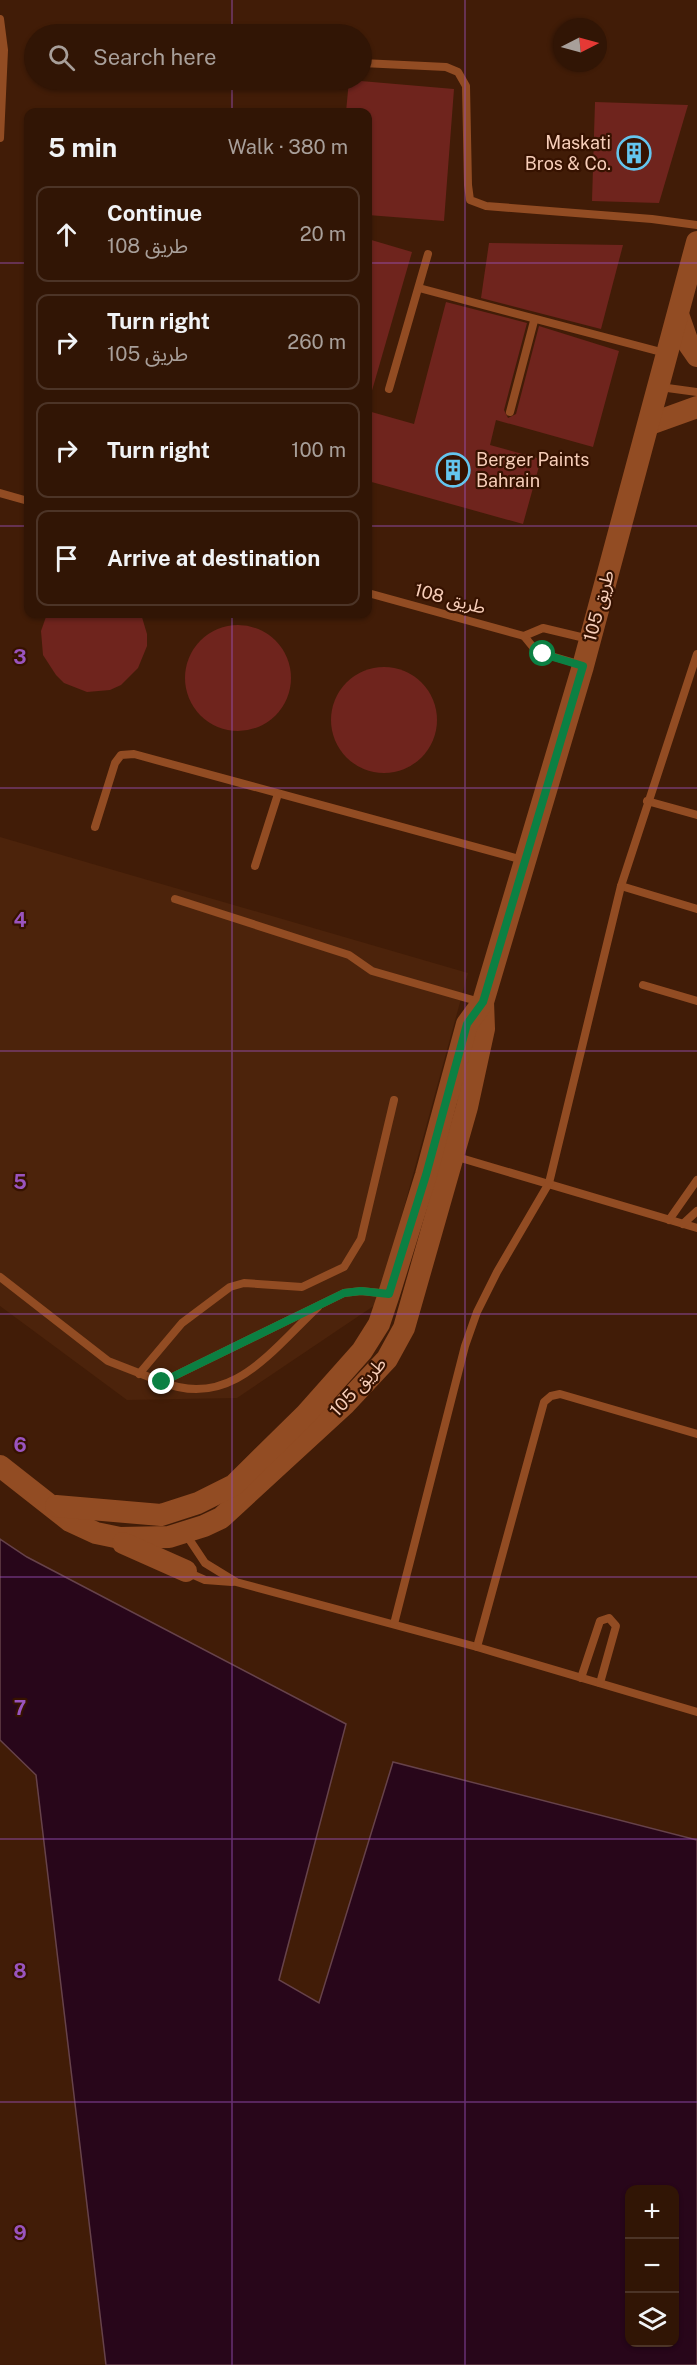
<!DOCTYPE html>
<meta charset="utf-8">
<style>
:root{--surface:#311505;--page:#3d2213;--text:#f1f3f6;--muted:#a89f9a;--line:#4c3427}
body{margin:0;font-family:"Public Sans","Noto Sans Arabic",sans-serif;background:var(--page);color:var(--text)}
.controls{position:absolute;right:18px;bottom:18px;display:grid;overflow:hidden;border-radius:12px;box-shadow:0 2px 4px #0004}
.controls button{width:54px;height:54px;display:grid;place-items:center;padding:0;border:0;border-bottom:2px solid var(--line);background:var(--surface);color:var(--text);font:30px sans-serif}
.compass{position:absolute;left:553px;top:18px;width:54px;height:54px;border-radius:50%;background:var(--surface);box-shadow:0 2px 4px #0004;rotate:84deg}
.stop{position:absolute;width:18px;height:18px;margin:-14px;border:4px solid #0b8043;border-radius:50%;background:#fff}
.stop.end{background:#0b8043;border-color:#fff;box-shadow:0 2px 6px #0008}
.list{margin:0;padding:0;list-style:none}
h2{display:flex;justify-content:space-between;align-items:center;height:78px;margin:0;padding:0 24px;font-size:26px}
h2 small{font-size:20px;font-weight:400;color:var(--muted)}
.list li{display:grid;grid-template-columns:39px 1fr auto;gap:18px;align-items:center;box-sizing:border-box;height:96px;margin:0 12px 12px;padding:0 12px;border:2px solid var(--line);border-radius:12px}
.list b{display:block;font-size:22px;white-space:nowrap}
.list p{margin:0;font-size:20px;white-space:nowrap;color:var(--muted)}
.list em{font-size:20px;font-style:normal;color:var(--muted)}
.icon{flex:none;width:33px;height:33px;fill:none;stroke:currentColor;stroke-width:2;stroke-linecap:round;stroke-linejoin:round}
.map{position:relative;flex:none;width:697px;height:2365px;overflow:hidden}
.search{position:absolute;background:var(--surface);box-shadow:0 2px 4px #0004;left:24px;top:24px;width:348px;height:66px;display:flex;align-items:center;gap:15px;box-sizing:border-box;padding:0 21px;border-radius:33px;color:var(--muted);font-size:22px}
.panel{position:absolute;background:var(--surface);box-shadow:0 2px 4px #0004;left:24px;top:108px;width:348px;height:510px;border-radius:12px}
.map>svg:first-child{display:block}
.built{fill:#4c230b}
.water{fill:#28061a;stroke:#66424a;stroke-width:1.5;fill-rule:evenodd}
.building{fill:#6f241d}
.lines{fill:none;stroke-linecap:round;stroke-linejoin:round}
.lane{stroke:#924c23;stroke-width:8}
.secondary{stroke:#924c23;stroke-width:22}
.route{stroke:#0b8043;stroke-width:8}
.grid{fill:none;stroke:#9a54be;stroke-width:1.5;stroke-opacity:0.55}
.labels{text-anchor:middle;stroke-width:4.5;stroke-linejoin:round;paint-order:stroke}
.poi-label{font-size:18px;fill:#f7ceb9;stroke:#361200;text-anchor:end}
.street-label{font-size:18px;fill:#f7ceb9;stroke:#361200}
.grid-label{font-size:20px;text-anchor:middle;font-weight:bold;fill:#9a54be;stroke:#361200;stroke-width:4.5;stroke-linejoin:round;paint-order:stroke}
</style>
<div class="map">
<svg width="697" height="2365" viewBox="0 0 697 2365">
<rect width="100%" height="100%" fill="#411c07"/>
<path class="built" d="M0,837l468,136 -90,330 -141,95 -110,2 -127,-94z"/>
<path class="water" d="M0,1539l27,18 319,167 -67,256 40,23 74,-241 304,78v525h-591l-70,-590 -36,-35zM630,2190h44v152h-44z"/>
<g class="building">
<path d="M349,80l105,9 -10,132 -76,-6v-103h-22z"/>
<path d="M595,102l93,3 -29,98 -67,-2z"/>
<path d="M368,239l44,13 -41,142 -3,-1z"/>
<path d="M489,243l134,2 -22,84 -120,-31z"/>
<path d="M446,302l81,21 -23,87 4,8 8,-4 23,-88 80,25 -26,96 -97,-27 -6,25 51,14 -18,65 -155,-43v-70l46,13z"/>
<path d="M47,614h94l6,20v12l-9,22 -17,17 -11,5 -23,2 -23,-9 -8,-8 -13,-20 -2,-24z"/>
<circle cx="238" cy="678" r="53"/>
<circle cx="384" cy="720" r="53"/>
</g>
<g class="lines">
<g class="lane">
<path d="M0,19l4,31 -4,88"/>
<path d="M362,63l84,4 12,5 8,14 2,99 2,15 16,6 166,13 45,6"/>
<path d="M419,288l246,65"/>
<path d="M660,387l37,5"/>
<path d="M389,389l39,-135"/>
<path d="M510,412l24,-91"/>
<path d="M0,493l28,8"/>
<path d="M368,593l156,43 13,16 45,13"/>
<path d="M524,636l19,-8 46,11"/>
<path d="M647,801l50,14"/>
<path d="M95,827l20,-64 6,-8 13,-1 389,106"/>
<path d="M255,866l23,-72"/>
<path d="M621,886l76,23"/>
<path d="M175,899l174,56 23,16 108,31"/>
<path d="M643,985l54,16"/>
<path d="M454,1156l243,72"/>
<path d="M669,1220l28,-40"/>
<path d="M683,1224l14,-13"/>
<path d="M0,1277l108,84 54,21 182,-89 17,-2 28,3"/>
<path d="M139,1374l43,-51 48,-36 14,-4 58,4 42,-20 17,-28 33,-139"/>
<path d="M162,1382c69,28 110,-32 156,-75"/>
<path d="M185,1533l20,30 31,19 241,65 220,65"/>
<path d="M187,1572l18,8 27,2"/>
<path d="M394,1624l71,-278 12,-34 20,-40 52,-89 72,-297 76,-232"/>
<path d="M477,1647l67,-245 7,-6 9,-2 137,40"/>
<path d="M581,1678l19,-57 9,-3 7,8 -16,57"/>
</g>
<g class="secondary">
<path d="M679,317l9,26 9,13"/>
<path d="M650,424l47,-17"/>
<path d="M0,1466l70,55 26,12 24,5 49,-1 35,-11 17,-8 123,-113 43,-46 17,-31 63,-221 17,-78 -1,-27 100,-336 114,-424"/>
<path d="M56,1506l105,9 37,-12 36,-18 72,-71 56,-63 17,-27 10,-30 37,-119 41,-151 16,-22"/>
<path d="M123,1543l63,28"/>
</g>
</g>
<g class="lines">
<path class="route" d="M162,1382l182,-89 17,-2 28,3 37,-119 41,-151 16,-22 100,-336 -40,-12"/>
</g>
<path class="grid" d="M232,0v34M465,0v2365M232,80v32M0,263h28M368,263h329M0,526h28M368,526h329M232,614v1751M0,788h697M0,1051h697M0,1314h697M0,1577h697M0,1839h697M0,2102h697"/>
<defs>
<g id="building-ring" transform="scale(1.725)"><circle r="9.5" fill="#361200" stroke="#64c5ee" stroke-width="1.5"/><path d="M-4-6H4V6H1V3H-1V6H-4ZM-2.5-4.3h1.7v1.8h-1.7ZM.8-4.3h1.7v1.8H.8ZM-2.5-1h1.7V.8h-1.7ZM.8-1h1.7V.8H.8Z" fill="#64c5ee"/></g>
</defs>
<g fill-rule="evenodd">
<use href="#building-ring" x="634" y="153"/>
<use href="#building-ring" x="453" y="470"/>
</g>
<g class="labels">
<g class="poi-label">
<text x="611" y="149">Maskati<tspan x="611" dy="21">Bros &amp; Co.</tspan></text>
<text x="476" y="466" text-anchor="start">Berger Paints<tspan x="476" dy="21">Bahrain</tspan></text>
</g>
<g class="street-label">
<text transform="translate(450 599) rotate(15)" y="6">طريق 108</text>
<text transform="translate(599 606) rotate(-75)" y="6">طريق 105</text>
<text transform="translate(358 1387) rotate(-47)" y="6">طريق 105</text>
</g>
</g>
<g class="grid-label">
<text x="20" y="664">3</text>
<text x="20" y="927">4</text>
<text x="20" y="1189">5</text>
<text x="20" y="1452">6</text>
<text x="20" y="1715">7</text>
<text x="20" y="1978">8</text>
<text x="20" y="2240">9</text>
</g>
</svg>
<div class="controls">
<button>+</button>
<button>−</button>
<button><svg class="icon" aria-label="layers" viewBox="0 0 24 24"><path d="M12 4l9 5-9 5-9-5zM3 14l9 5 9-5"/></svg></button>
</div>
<svg class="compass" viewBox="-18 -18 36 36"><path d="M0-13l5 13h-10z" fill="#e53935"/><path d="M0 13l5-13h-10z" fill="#a89f9a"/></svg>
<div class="stop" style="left:543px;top:654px"></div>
<div class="stop end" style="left:162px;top:1382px"></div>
<div class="search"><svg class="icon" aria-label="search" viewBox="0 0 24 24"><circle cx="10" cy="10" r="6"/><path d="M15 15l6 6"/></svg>Search here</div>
<section class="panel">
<h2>5 min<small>Walk · 380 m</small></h2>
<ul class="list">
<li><svg class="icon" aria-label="ahead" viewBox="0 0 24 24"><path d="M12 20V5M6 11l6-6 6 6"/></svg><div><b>Continue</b><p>طريق 108</p></div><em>20 m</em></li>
<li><svg class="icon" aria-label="right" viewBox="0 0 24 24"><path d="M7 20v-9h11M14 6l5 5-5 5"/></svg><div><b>Turn right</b><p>طريق 105</p></div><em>260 m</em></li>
<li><svg class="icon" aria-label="right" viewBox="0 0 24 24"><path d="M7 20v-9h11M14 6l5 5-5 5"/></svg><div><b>Turn right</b></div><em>100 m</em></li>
<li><svg class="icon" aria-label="arrive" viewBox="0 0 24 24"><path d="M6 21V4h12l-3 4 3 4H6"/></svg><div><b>Arrive at destination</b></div></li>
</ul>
</section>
</div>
